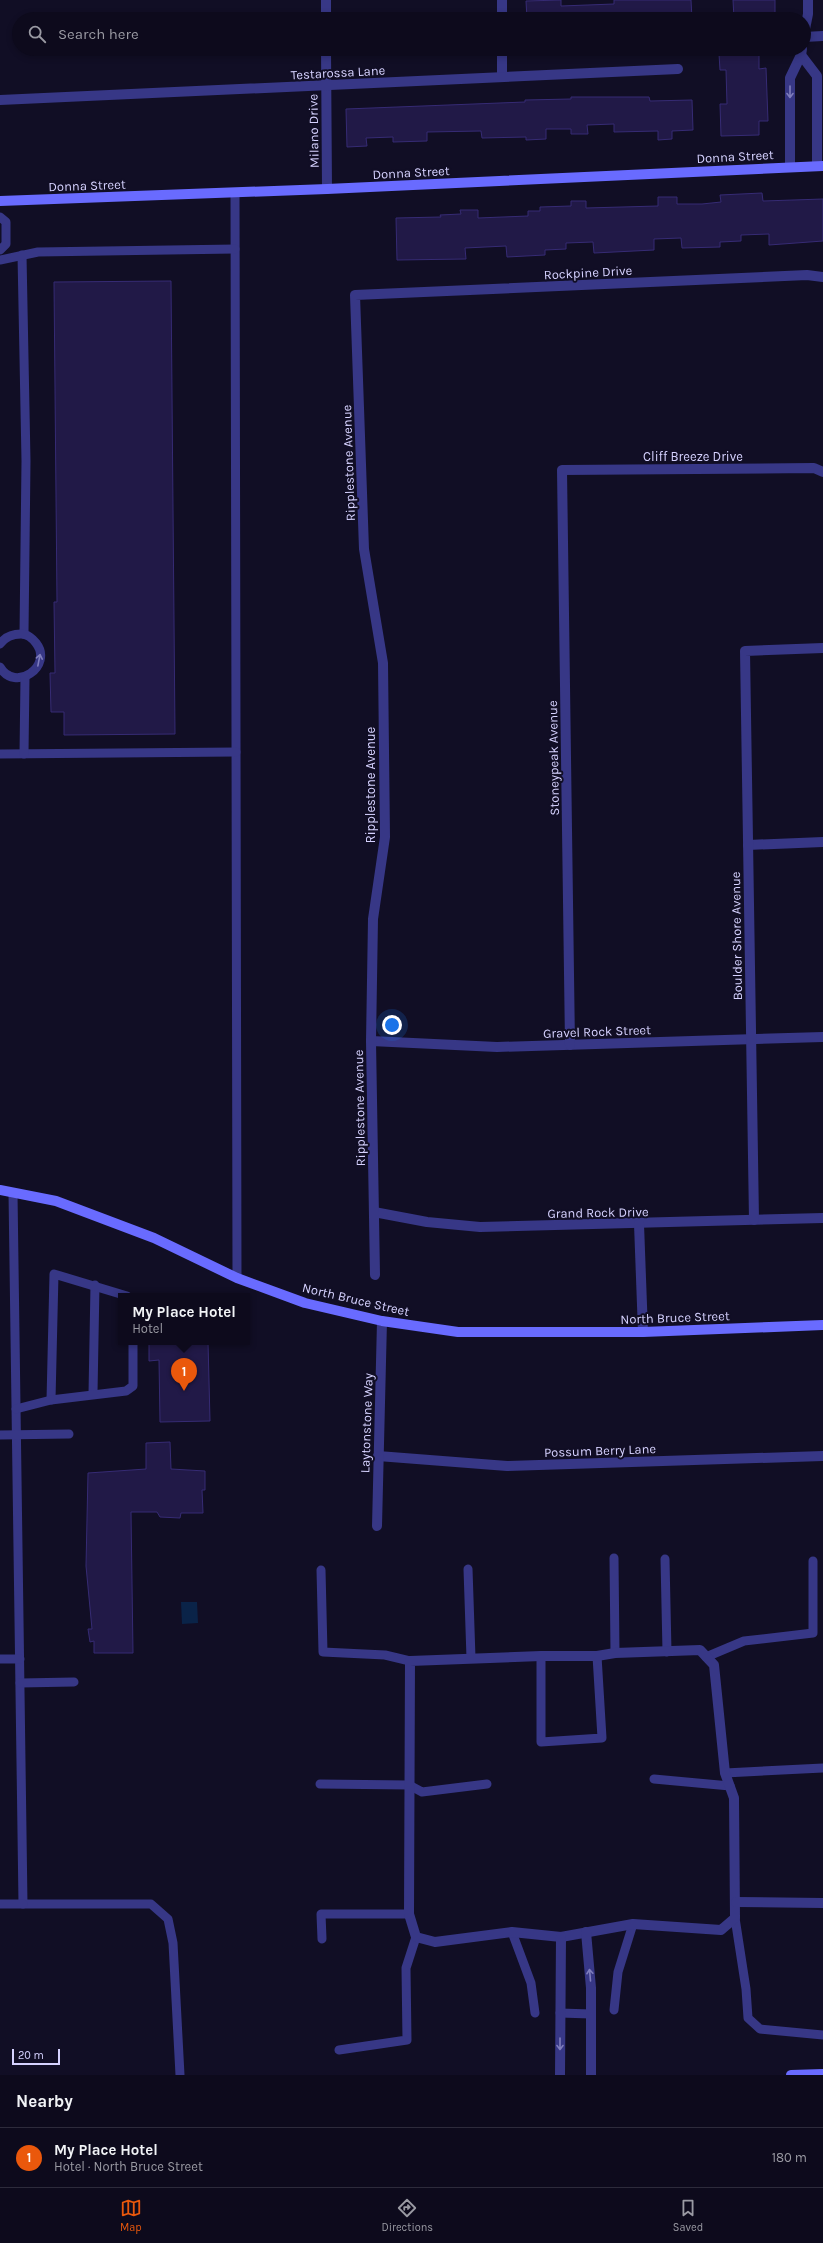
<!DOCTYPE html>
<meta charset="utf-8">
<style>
:root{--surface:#0d0a1c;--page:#161325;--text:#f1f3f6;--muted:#9a9aa3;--line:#2d2b3b;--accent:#ea580c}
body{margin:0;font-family:Karla,sans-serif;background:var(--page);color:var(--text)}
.scale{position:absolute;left:12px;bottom:10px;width:48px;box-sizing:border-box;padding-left:4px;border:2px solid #d6d2ff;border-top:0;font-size:11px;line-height:14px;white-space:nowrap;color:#d6d2ff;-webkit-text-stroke:3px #110e25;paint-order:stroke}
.you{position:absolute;left:392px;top:1025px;width:14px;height:14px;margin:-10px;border:3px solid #fff;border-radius:50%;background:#1a73e8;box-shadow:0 0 0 6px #1a73e833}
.badge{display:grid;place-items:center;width:26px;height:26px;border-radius:50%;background:var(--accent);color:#fff;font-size:13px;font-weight:700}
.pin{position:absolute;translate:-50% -33px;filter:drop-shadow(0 1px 2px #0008)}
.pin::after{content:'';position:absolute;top:21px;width:14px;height:12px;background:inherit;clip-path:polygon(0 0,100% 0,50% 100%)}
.popup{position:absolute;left:118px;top:1293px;width:132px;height:52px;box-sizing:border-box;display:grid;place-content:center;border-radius:0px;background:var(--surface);filter:drop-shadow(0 1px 3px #0005);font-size:13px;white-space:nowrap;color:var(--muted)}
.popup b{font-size:15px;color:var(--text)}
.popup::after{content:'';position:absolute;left:50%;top:100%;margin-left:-8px;border:8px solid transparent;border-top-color:var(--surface)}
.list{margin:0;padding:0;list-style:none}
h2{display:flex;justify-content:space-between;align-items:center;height:52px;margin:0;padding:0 16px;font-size:17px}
h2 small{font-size:13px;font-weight:400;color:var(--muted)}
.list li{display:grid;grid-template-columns:26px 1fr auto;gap:12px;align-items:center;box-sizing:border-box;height:60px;padding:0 16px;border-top:1px solid var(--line)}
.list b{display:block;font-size:15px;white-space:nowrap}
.list p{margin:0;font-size:13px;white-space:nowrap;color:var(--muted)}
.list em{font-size:13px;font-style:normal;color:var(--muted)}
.icon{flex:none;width:22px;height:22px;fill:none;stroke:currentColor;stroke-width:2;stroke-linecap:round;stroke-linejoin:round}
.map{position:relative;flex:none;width:823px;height:2075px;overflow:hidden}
.search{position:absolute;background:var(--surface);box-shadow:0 2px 6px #0003;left:12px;right:12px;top:12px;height:44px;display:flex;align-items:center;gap:10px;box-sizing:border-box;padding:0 14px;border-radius:22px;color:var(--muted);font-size:15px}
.sheet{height:112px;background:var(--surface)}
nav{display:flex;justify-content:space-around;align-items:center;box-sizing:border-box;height:56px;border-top:1px solid var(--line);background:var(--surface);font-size:11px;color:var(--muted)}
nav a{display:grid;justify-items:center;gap:2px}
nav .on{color:var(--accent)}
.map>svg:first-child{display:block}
.water{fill:#0a2348}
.building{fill:#211947;stroke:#362b74}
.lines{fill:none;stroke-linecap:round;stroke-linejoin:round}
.lane{stroke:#373786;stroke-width:9}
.street{stroke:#373786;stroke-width:10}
.secondary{stroke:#696bff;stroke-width:10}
.oneway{stroke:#7f7dbc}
.labels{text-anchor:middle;stroke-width:4;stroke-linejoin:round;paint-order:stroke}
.street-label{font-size:13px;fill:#d6d2ff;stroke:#110e25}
</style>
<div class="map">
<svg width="823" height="2075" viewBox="0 0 823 2075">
<rect width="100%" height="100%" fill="#110e25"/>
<path class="water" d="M181,1602h16l1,21 -16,1z"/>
<g class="building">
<path d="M561,0v6l53,-2v-4h77l1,19h-165l-1,-18z"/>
<path d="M733,0h42v19h-41z"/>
<path d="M719,54h40v15l7,-1 2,53h-9v14l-38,1 -1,-32h7l-1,-34h-6z"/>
<path d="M571,97h78l1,4 42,-1 1,30 -21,1v8l-14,1v-9l-44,1v-8l-27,1 1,9h-17v-5h-25v10l-20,1v-3l-44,1 -1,-7 -54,1v9l-34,1v-5l-27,1 1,8 -20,1 -1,-38 179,-7v-2l46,-1z"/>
<path d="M762,193l1,8 60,-2v42l-54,4v-11l-28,1v6l-21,1v5l-38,1 -1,-10 -27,1v11l-60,3 -1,-11 -27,1v6l-21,1v5l-38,2 -1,-11 -41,2 1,11 -69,1 -1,-42 45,-1 -1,-2 21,-1 -1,-4h18v8l50,-2v-5h12v-4l31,-1v-5h15v7l72,-2v-9h19v7h25l19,-2 -1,-7z"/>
<path d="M171,281l4,453 -111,1v-23h-13l-1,-39h5l-1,-71h3l-3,-320z"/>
<path d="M161,1342h47l2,79 -50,1 -1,-62 -10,1v-17z"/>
<path d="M170,1442l1,27 34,2v19h-3l1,23h-22l-1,5 -20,-1 -3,-5h-26l2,141h-39v-12l-4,1 -2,-13h4l-6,-63 2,-93 58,-4v-26z"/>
</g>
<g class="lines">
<g class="lane">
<path d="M235,193l2,1085"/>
<path d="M0,217l6,5v22l-6,6"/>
<path d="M22,255l4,206 -2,173"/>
<path d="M0,260l38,-8 197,-3"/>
<path d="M0,644c5,-7 12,-10 21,-10 6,0 12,5 15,9 18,23 -21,50 -36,24"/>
<path d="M0,754l236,-2"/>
<path d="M24,754l1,-77"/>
<path d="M13,1193l10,711h128l17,15 5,24 7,132"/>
<path d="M93,1393l2,-108"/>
<path d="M51,1400l3,-126 73,22"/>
<path d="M16,1409l35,-9 75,-9 7,-5v-44"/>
<path d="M0,1435l69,-1"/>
<path d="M614,1558l1,95"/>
<path d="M665,1559l2,93"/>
<path d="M468,1569l3,89"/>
<path d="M321,1570l2,82 62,3 25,6"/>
<path d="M541,1656v86l61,-4 -5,-82"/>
<path d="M706,1657l38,-16 69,-8v-72"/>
<path d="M0,1659h20"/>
<path d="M20,1683l54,-1"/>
<path d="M725,1773l98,-5"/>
<path d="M654,1779l76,7"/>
<path d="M320,1784l89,1 13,7 65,-8"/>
<path d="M0,1904h23"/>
<path d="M735,1918l11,71 2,29 12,11 63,6"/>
<path d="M512,1932l19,51 4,30"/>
<path d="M322,1939l-1,-25h88"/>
<path d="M614,2010l4,-38 15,-48"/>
<path d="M560,2013l31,1"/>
<path d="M339,2050l68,-10 -1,-72 10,-31"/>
</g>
<g class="street">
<path d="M502,0v19"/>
<path d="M326,19v-19"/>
<path d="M804,34l4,-20v-14"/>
<path d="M804,37l19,-1"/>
<path d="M326,49l1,140"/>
<path d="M502,49v28"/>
<path d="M801,55l16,21v90"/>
<path d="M0,100l678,-31"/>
<path d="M790,167v-89l11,-23 1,-6"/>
<path d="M748,845l75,-3"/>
<path d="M371,1041l126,6 326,-10"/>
<path d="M570,1045l-8,-575 252,-2 9,4"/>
<path d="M374,1212l53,10 53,5 343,-9"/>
<path d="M754,1220l-9,-569 78,-3"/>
<path d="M639,1224l4,108"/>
<path d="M375,1275l-4,-234 2,-122 12,-82 -2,-174 -19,-114 -9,-254 452,-20 16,2"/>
<path d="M378,1456l129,10 316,-10"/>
<path d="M377,1526l5,-205"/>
<path d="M700,1650l14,15 11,108 9,25 1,120 -14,12 -88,-6 -72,13 -49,-5 -77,10 -19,-5 -7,-23 1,-253 131,-5h56l18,-3z"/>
<path d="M736,1902l87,1"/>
<path d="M586,1932l5,56v87"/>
<path d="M560,2075l1,-138"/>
</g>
<g class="secondary">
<path d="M0,201l327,-12 496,-23"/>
<path d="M0,1190l56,11 98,37 83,40 68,25 77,18 76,11h185l180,-7"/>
<path d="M791,2075l32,-1"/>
</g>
</g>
<defs><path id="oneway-shaft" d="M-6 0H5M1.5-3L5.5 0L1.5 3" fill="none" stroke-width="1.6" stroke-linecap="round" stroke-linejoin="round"/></defs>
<g class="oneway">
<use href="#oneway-shaft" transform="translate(790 92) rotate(90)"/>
<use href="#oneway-shaft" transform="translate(39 660) rotate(-79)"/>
<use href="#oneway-shaft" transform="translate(590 1975) rotate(-95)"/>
<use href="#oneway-shaft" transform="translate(560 2044) rotate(90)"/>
</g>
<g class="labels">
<g class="street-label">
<text transform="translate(338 72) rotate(-3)" y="5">Testarossa Lane</text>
<text transform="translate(313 131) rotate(-91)" y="5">Milano Drive</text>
<text transform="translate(735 156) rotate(-3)" y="5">Donna Street</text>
<text transform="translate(411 172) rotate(-3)" y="5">Donna Street</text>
<text transform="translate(87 185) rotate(-2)" y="5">Donna Street</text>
<text transform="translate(588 272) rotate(-3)" y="5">Rockpine Drive</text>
<text x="693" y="461">Cliff Breeze Drive</text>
<text transform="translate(348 463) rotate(-92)" y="5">Ripplestone Avenue</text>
<text transform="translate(553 758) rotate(-91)" y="5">Stoneypeak Avenue</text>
<text transform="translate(370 785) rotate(-90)" y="5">Ripplestone Avenue</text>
<text transform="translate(736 936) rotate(-91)" y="5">Boulder Shore Avenue</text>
<text transform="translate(597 1031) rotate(-2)" y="5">Gravel Rock Street</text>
<text transform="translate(359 1108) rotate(-91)" y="5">Ripplestone Avenue</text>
<text transform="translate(598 1212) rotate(-1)" y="5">Grand Rock Drive</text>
<text transform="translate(356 1299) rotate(13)" y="5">North Bruce Street</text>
<text transform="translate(675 1317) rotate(-2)" y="5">North Bruce Street</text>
<text transform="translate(366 1423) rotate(-88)" y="5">Laytonstone Way</text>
<text transform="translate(600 1450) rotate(-2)" y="5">Possum Berry Lane</text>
</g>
</g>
</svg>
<div class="scale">20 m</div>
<div class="you"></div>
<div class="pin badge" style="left:184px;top:1391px">1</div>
<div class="popup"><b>My Place Hotel</b>Hotel</div>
<div class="search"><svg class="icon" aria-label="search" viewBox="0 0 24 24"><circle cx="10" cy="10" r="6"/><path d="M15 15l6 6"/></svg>Search here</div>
</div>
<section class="sheet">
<h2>Nearby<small></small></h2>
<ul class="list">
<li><span class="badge">1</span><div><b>My Place Hotel</b><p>Hotel · North Bruce Street</p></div><em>180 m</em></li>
</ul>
</section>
<nav>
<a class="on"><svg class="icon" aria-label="map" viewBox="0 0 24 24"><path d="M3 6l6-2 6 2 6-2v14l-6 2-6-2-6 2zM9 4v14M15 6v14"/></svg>Map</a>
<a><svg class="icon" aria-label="directions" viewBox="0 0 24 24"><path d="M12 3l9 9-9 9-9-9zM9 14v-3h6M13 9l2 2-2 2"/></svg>Directions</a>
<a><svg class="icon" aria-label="saved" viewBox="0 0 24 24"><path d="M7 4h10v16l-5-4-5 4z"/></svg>Saved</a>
</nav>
